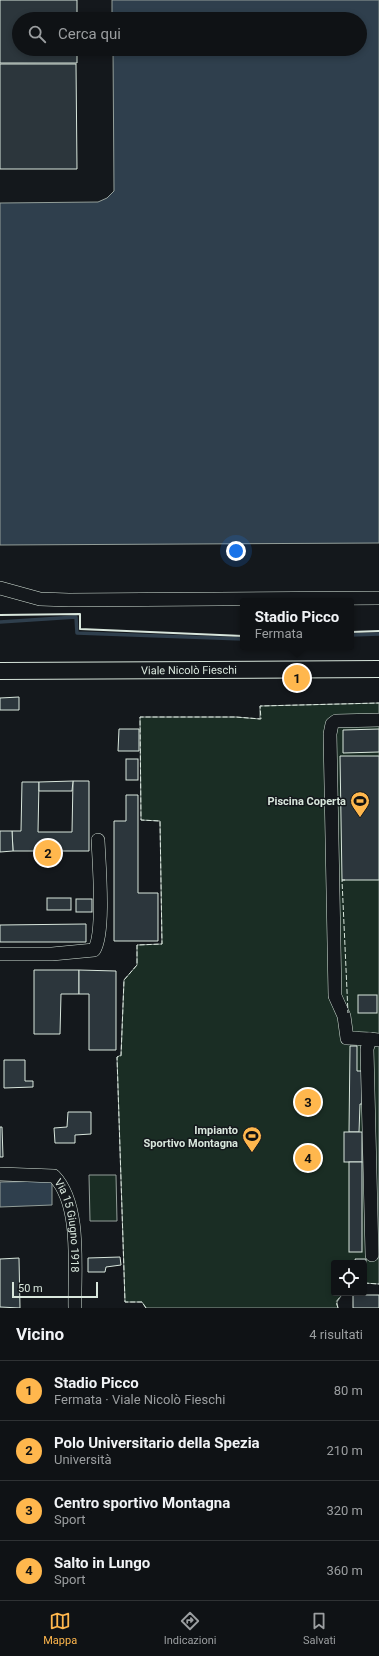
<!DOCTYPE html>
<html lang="it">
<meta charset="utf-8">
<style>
:root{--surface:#0f1215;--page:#1d2022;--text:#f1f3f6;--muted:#9b9ea0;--line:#2f3234;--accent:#ffb74d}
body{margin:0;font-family:Roboto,sans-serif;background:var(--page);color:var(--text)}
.controls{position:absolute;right:12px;bottom:12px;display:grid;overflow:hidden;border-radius:4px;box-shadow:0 2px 6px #0003}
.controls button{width:36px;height:36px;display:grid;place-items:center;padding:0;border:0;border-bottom:1px solid var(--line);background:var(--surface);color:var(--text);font:20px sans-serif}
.scale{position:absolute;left:12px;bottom:10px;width:86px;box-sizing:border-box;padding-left:4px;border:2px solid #d8e6dc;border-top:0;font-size:11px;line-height:14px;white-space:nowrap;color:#d8e6dc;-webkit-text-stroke:3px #14181c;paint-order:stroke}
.you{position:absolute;left:236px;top:551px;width:14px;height:14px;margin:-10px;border:3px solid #fff;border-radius:50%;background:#1a73e8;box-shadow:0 0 0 6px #1a73e833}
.badge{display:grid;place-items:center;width:26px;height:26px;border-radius:50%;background:var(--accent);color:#111;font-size:13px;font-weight:700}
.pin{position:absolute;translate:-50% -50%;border:2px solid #fff;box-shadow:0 1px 4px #0006}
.popup{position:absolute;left:240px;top:598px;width:114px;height:52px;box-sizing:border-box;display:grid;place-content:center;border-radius:4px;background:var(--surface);filter:drop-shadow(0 1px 3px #0005);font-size:13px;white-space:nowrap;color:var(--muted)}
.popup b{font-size:15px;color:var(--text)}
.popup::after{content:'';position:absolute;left:50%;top:100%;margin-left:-8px;border:8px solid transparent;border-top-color:var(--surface)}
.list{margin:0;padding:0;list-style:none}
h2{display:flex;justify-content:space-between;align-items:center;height:52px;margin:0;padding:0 16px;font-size:17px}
h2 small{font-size:13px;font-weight:400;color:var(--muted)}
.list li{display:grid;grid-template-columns:26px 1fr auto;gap:12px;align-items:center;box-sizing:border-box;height:60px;padding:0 16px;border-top:1px solid var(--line)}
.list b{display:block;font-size:15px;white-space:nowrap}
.list p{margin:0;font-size:13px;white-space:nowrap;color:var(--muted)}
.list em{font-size:13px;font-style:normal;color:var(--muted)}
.icon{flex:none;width:22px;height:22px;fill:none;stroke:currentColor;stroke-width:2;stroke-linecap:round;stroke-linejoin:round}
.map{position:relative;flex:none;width:379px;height:1308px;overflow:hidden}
.search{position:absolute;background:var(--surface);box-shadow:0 2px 6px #0003;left:12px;right:12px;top:12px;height:44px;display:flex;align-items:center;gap:10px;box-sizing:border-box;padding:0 14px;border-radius:22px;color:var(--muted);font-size:15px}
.sheet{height:292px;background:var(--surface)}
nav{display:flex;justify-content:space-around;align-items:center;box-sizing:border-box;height:56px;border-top:1px solid var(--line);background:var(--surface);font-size:11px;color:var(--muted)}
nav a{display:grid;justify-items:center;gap:2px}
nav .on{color:var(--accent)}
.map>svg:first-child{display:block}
.green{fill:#1a2d24;stroke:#939e99}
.water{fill:#2f3f4d;stroke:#939e99}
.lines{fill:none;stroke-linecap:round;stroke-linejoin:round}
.stream{stroke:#2f3f4d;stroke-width:3.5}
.building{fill:#2c363c;stroke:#d8e6dc}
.minor-casing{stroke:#d8e6dc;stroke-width:14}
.major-casing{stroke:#d8e6dc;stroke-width:18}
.minor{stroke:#14181c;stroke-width:13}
.major{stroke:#14181c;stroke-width:16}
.fence{stroke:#d8e6dc;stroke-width:1;stroke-dasharray:5 2;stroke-linecap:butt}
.wall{stroke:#d8e6dc;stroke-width:2}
.labels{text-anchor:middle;stroke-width:3;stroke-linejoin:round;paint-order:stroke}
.street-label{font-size:11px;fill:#d8e6dc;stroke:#14181c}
.poi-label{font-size:11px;font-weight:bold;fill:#d8e6dc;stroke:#14181c;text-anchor:end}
</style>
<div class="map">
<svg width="379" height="1308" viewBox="0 0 379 1308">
<rect width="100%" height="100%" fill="#14181c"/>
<g class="green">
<path d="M379,703v581l-15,-1v-20h-30v30h9l-6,9 1,6h-192l-4,-6h-17l-8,-245 4,-2 3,-75 13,-15v-20l25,-1 -2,-123 -19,-1 -1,-103h96l24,2v-13z"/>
<path d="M89,1175h27l1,46h-27z"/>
</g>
<g class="water">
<path d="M112,0h267v543l-379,2v-342l98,-1 9,-4 7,-7 -1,-142h247v-30h-248z"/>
<path d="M52,1181v24l-52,2v-25z"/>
</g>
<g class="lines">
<g class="stream">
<path d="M0,622l76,-5 1,16 166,6"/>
<path d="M351,635l28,-1"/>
</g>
</g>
<g class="building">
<path d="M0,0h77v19h-58v30h58v14h-77z"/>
<path d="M0,64h76l1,105h-77z"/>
<path d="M19,697v13h-19v-12z"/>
<path d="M119,729h20v22h-21z"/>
<path d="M379,729v23l-36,1v-23z"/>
<path d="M340,756h39v124h-37z"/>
<rect x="126" y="759" width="12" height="21"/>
<path d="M73,781h16v70h-76l-1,-20h9l1,-49h17l-1,50h34z"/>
<path d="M73,781l-1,10h-33v-9z"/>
<path d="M126,795h12v98h20v48h-44v-120h12z"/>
<path d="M0,831h12l1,20 -13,1z"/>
<rect x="47" y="898" width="24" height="12"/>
<rect x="76" y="899" width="16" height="13"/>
<path d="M86,924v18h-86v-17z"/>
<path d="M34,970h45v24h-18l-1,40h-26z"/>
<path d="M79,970l37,1v79h-27v-56h-10z"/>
<rect x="358" y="995" width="19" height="18"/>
<path d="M350,1046h7v25h5v33h-2l-1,28h-10z"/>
<path d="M4,1060h21v21h8v6l-29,1z"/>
<path d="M68,1112h23v22l-16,1v8h-20l-1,-15 13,-1z"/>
<path d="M0,1127h2l1,30h-3z"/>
<rect x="344" y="1132" width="18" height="30"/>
<rect x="349" y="1162" width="13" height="90"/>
<path d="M120,1257l1,8 -15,2 -1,5h-17v-14z"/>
<path d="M19,1258l1,50 -20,-1v-48z"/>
<path d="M355,1259h11v6h-2v-2h-8z"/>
<rect x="353" y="1295" width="26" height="13"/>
</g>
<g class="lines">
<g class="minor-casing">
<g id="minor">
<path d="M0,588l40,11 29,1 310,-2"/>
<path d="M0,954h52l42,-4c11,-16 5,-87 4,-110"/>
<path d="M370,1039l-23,-1 -3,-22 -9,-20 -5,-262 2,-10 4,-3 43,-1"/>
<path id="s1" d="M0,1174l54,2c28,29 20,94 21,132"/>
<path d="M372,1255l-5,-206 3,-10 8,1"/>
</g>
</g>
<g class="major-casing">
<g id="major">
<path id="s2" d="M0,671l379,-2"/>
</g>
</g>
<use href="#minor" class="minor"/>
<use href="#major" class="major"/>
<g class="fence">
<path d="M345,880h-3l6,133"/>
<path d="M364,1283l15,1"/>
<path d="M146,1308l-4,-6h-17l-8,-245 4,-1 3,-76 13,-15v-20l25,-1 -2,-123 -19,-1 -1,-103h96l25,2 -1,-13 119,-3"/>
<path d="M338,1308l-2,-6 7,-9"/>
</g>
<g class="wall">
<path d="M0,615l80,-1v15l163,7"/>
<path d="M351,632l28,-1"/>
</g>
</g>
<defs>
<g id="stadium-pin" transform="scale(1)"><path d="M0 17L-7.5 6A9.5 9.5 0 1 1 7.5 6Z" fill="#ffb74d" stroke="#14181c"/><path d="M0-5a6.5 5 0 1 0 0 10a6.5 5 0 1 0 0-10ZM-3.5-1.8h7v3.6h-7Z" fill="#111"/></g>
</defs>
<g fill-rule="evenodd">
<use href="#stadium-pin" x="360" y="801"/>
<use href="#stadium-pin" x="252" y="1136"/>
</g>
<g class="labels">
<g class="street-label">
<text dy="4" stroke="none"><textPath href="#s2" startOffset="189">Viale Nicolò Fieschi</textPath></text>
<text dy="4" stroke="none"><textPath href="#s1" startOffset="107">Via 15 Giugno 1918</textPath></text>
</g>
<g class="poi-label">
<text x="346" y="805">Piscina Coperta</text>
<text x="238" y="1134">Impianto<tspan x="238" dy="13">Sportivo Montagna</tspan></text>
</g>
</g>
</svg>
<div class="controls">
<button><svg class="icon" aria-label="locate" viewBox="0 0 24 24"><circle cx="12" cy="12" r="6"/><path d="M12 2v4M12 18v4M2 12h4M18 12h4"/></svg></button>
</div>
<div class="scale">50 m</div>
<div class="you"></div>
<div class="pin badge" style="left:297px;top:678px">1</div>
<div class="popup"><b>Stadio Picco</b>Fermata</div>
<div class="pin badge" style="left:48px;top:853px">2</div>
<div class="pin badge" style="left:308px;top:1102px">3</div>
<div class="pin badge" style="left:308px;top:1158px">4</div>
<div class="search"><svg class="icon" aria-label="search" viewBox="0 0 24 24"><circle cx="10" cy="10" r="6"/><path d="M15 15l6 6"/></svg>Cerca qui</div>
</div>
<section class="sheet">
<h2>Vicino<small>4 risultati</small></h2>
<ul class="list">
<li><span class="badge">1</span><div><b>Stadio Picco</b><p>Fermata · Viale Nicolò Fieschi</p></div><em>80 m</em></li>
<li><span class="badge">2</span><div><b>Polo Universitario della Spezia</b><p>Università</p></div><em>210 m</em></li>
<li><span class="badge">3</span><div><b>Centro sportivo Montagna</b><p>Sport</p></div><em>320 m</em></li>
<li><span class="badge">4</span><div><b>Salto in Lungo</b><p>Sport</p></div><em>360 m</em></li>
</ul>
</section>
<nav>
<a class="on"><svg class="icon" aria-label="map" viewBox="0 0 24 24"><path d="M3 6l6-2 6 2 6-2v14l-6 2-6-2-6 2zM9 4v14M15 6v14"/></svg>Mappa</a>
<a><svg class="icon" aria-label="directions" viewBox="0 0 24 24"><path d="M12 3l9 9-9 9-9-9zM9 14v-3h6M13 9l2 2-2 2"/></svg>Indicazioni</a>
<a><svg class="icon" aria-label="saved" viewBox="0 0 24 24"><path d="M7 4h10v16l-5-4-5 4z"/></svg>Salvati</a>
</nav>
